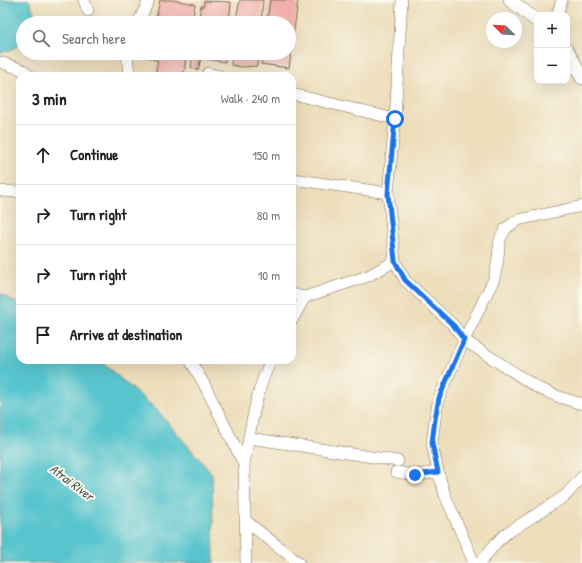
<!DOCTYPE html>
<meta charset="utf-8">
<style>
:root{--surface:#fff;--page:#f6f6f6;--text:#222;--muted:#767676;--line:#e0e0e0}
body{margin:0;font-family:"Patrick Hand",sans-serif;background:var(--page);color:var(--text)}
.controls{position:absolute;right:12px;top:12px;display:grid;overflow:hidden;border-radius:8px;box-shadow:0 4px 16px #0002}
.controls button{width:36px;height:36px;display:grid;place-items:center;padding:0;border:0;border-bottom:1px solid var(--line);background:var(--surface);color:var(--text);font:20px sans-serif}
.compass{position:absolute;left:486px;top:12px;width:36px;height:36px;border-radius:50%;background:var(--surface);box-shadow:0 4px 16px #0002;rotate:294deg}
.stop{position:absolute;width:12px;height:12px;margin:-9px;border:3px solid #1a73e8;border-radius:50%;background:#fff}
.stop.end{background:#1a73e8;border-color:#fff;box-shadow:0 1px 4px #0008}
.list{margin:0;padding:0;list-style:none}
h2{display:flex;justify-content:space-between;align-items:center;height:52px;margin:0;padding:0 16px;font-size:17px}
h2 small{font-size:13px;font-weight:400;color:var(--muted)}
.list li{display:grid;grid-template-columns:26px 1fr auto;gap:12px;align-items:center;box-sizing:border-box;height:60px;padding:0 16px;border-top:1px solid var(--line)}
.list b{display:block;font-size:15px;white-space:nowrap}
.list em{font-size:13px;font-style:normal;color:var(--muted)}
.icon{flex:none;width:22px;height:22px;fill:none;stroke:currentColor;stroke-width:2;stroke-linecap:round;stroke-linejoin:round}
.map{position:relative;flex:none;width:582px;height:563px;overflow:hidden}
.search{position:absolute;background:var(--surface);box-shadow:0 4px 16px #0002;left:16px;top:16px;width:280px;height:44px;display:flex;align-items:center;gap:10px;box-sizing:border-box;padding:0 14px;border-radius:22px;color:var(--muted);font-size:15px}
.panel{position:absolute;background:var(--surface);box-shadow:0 4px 16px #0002;left:16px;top:72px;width:280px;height:292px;border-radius:12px}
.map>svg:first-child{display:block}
.water{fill:#58c5ce;stroke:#4a7876}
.building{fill:#f2b0ab}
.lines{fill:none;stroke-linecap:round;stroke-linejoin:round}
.minor-casing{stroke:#796955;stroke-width:12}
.tertiary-casing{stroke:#796955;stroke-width:14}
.minor{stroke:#fff;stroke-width:11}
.tertiary{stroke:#fff;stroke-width:13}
.route{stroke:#1a73e8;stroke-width:5}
.labels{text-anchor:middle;stroke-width:4;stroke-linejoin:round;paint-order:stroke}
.water-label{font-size:13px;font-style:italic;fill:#445853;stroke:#fbf7ec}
</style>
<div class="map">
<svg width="582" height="563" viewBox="0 0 582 563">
<rect width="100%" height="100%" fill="#fbf7ec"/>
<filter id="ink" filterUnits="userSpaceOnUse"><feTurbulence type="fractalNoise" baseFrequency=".025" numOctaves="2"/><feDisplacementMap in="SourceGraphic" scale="8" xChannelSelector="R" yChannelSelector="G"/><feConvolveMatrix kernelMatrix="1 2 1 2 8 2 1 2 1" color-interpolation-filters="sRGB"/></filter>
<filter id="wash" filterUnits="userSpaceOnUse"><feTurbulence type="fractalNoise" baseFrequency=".012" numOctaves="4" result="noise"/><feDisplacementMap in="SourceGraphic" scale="16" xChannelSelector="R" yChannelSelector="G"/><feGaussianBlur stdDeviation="0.9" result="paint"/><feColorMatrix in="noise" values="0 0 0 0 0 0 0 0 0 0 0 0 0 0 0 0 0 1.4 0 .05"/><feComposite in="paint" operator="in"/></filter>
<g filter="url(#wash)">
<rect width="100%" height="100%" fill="#eddebb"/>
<g class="water">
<path d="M0,0h29l7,18 -2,5h-11v18l-10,8 -13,4z"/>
<path d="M0,293l20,12v55h79l58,50 55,64 2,89h-214z"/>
</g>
<g id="blocks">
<g class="building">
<path d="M160,0h13l22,4 -3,19h-37z"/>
<path d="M240,0h23l-2,23h-26z"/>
<path d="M270,0h28l-9,68 -28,-4 1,-11h27v-30h-22z"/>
<path d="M204,1l27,1 -2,21h-31l3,-17h3z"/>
<path d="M149,53h37l-2,23h-29l3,-15 -10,-4z"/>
<path d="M193,53h33l-1,9 -24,-4 -3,12 -7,-3z"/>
<path d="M232,53h26l-1,13 -16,1 -10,-2z"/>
</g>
</g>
</g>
<g filter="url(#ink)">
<use href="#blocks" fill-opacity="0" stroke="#796955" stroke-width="1"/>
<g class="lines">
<g class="minor-casing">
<g id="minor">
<path d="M84,0l4,11"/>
<path d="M402,0l-7,119 -7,74 7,68 10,19 49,46 10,14 -25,58 -4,21 -3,24 6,29 7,23 29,68"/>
<path d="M557,15l5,-15"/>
<path d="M138,23l11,-23"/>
<path d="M127,53l2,23"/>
<path d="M0,62l23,8 7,6"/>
<path d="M208,73l12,3"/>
<path d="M292,94l103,25"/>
<path d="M292,179l96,14"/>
<path d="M0,191l20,1"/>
<path d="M582,206l-64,14 -12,8 -6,11 -3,26 -3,14 -30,61 74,48 21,9 23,7"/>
<path d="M292,294l13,3 63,-21 27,-15"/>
<path d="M292,320l13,-23"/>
<path d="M190,360l14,24 40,80 2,99"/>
<path d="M249,438l149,23"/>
<path d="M244,464c7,-36 11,-71 27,-104"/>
<path d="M396,472l19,3 23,-3"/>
<path d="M246,521l53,42"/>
<path d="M480,563l16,-20 11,-10 58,-37 17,-19"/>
</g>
</g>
<g class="tertiary-casing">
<g id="tertiary">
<path d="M510,0l27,21"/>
<path d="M567,50l15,28"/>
</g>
</g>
<use href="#minor" class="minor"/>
<use href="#tertiary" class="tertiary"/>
</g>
</g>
<g class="lines" filter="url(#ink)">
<path class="route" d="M395,119l-7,75 7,67 10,19 49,46 10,14 -25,58 -4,21 -3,24 6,29 -23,3"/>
</g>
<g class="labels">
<g class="water-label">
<text transform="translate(72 482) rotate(37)" y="5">Atrai River</text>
</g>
</g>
</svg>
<div class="controls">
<button>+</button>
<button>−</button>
</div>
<svg class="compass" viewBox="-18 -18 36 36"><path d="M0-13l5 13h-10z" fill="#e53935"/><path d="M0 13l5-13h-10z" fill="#767676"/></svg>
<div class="stop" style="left:395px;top:119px"></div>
<div class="stop end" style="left:415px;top:475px"></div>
<div class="search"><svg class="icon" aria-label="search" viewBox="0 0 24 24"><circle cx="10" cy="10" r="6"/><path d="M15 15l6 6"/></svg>Search here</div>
<section class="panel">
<h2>3 min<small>Walk · 240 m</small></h2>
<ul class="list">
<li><svg class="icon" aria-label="ahead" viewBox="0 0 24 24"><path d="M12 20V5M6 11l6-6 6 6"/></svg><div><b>Continue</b></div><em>150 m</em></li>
<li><svg class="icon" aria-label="right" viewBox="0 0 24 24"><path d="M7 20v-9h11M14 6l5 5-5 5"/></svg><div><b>Turn right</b></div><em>80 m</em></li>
<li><svg class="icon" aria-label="right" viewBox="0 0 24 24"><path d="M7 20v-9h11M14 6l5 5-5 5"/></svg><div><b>Turn right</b></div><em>10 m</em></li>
<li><svg class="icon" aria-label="arrive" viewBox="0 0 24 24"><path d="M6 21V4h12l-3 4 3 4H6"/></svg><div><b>Arrive at destination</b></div></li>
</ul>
</section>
</div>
